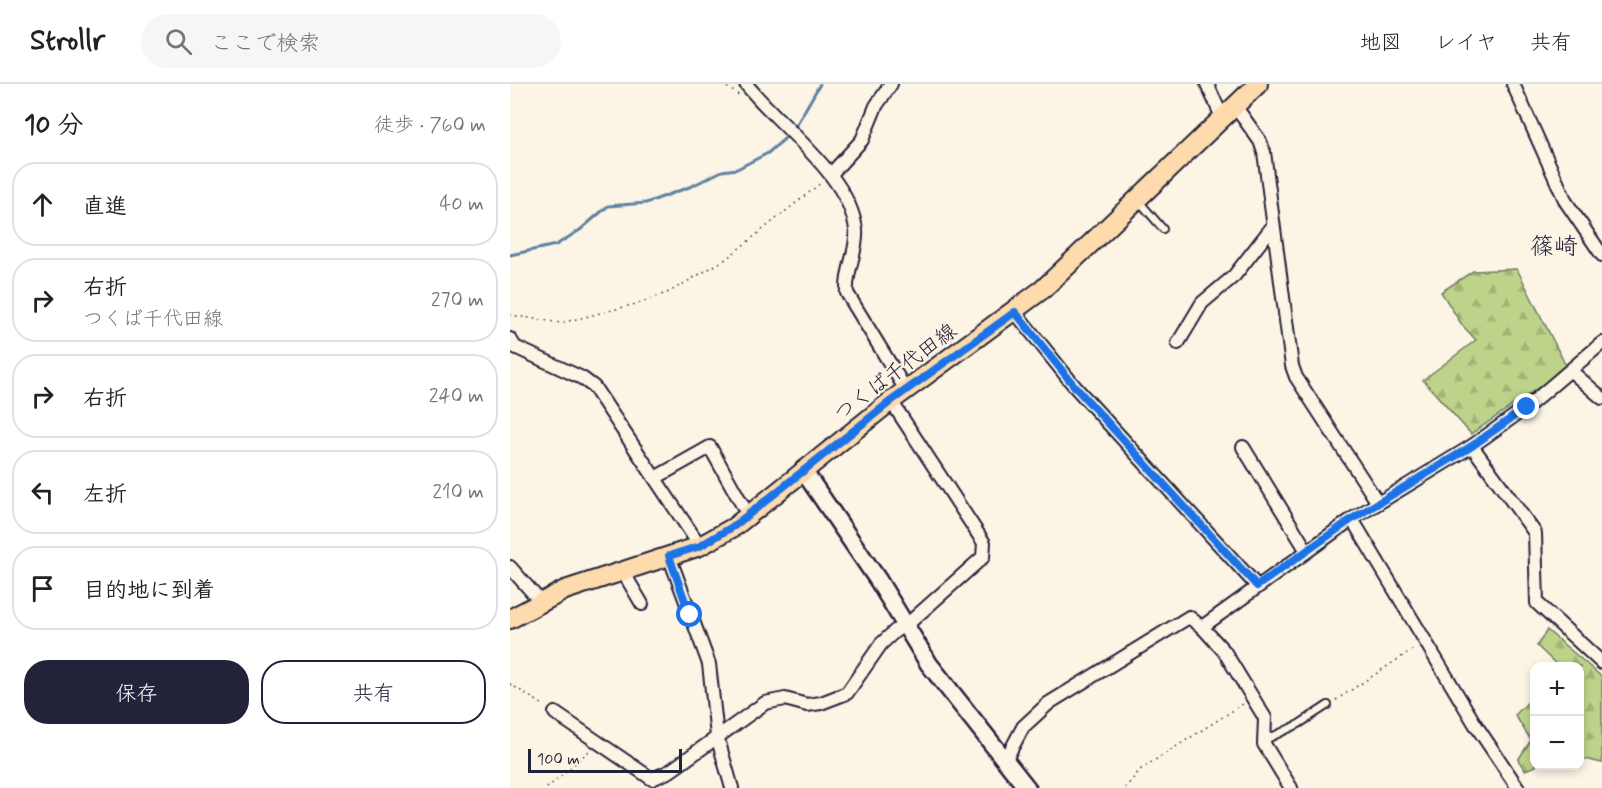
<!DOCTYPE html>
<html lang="ja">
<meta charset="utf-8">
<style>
:root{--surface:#fff;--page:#f6f6f6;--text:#222;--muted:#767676;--line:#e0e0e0;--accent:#22223b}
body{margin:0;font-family:Mynerve,"Klee One",sans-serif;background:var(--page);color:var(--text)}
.controls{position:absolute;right:18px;bottom:18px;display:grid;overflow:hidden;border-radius:12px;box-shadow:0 3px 9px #0003}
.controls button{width:54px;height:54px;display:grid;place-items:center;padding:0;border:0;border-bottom:2px solid var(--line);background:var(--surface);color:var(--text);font:30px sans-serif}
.scale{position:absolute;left:18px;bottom:15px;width:154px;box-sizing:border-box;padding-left:6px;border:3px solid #22223b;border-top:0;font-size:16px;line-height:21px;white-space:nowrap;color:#22223b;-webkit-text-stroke:4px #fcf5e5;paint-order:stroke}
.stop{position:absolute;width:18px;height:18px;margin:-14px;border:4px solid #1a73e8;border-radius:50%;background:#fff}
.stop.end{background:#1a73e8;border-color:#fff;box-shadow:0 2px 6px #0008}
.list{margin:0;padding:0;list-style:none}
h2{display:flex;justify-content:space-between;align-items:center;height:78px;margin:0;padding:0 24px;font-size:26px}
h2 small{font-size:20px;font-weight:400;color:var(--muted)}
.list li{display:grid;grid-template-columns:39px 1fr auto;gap:18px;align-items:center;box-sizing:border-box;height:84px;margin:0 12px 12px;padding:0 12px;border:2px solid var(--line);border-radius:24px}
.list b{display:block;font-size:22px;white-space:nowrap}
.list p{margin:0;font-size:20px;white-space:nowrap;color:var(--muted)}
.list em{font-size:20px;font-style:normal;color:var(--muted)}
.actions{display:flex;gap:12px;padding:18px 24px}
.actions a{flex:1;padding:14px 0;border:2px solid var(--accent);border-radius:24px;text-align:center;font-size:21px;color:var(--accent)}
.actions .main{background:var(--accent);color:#fff}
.icon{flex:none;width:33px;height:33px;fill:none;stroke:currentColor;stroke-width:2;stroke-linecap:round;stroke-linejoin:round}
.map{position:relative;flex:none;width:1092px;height:704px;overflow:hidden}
header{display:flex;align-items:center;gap:36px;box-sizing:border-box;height:84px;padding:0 30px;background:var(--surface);border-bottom:2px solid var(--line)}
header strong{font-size:28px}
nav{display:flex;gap:33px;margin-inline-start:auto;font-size:21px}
.search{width:420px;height:54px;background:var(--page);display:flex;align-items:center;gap:15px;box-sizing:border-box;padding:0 21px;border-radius:33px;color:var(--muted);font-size:22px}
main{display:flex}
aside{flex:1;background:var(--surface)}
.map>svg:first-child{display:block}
.forest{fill:url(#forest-firs);stroke:#707a62;stroke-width:1.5}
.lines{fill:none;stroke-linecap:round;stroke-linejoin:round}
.stream{stroke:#5f83a2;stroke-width:3}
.lane-casing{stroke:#22223b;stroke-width:10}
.street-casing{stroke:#22223b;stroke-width:16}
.secondary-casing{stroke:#22223b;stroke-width:21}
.primary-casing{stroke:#22223b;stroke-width:22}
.path{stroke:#22223b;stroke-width:1.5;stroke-dasharray:1.5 4.5;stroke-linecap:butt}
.lane{stroke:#fcf5e5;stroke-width:6}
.street{stroke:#fcf5e5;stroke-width:12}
.secondary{stroke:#fcf5e5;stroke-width:16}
.primary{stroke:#fedbac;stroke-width:18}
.route{stroke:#1a73e8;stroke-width:8}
.labels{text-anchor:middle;stroke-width:4.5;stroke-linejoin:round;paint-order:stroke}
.street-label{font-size:21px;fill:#22223b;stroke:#fcf5e5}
.quarter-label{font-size:24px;fill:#22223b;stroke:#fcf5e5}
</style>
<header>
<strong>Strollr</strong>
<div class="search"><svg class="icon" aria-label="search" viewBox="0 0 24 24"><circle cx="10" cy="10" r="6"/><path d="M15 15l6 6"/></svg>ここで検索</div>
<nav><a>地図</a><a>レイヤ</a><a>共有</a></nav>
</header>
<main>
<aside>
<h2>10 分<small>徒歩 · 760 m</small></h2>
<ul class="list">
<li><svg class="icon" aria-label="ahead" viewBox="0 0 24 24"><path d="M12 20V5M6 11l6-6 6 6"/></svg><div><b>直進</b></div><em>40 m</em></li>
<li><svg class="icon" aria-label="right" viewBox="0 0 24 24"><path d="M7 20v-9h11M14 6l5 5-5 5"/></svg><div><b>右折</b><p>つくば千代田線</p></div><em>270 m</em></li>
<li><svg class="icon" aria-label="right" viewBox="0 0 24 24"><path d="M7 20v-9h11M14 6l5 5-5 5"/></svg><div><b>右折</b></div><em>240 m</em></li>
<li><svg class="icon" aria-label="left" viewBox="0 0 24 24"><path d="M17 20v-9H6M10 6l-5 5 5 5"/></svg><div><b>左折</b></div><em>210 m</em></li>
<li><svg class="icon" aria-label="arrive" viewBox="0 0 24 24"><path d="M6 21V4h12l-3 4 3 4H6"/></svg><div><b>目的地に到着</b></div></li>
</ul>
<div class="actions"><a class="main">保存</a><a>共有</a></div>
</aside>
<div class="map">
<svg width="1092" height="704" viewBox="0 0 1092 704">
<defs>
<pattern id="forest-firs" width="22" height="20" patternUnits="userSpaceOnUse" patternTransform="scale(1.5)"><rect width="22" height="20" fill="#bdd389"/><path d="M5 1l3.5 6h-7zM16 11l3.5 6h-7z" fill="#a2b577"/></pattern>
</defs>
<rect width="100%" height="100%" fill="#fcf5e5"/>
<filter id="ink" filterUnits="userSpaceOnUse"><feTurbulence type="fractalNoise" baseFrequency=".0167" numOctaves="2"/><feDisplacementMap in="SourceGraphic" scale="12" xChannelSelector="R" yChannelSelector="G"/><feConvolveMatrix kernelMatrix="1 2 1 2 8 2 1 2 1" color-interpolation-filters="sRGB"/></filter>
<g filter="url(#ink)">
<g class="forest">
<path d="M1007,185l50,99 -96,66 -48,-54 53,-40 -14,-15 -21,-33 32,-21z"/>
<path d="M1037,546l55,47v86l-22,-5v-92h-22l-21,-20z"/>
<path d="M1024,612l2,70 -11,4 -7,-10 13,-20 -16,-25z"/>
</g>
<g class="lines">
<g class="stream">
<path d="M284,45l26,-45"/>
<path d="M0,171l46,-10 24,-15 28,-24 38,-3 46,-17 30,-15 15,-2 31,-16 22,-19"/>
</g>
<g class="lane-casing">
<g id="lane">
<path d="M628,116l25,29"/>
<path d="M755,656l34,-16 29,-19"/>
</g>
</g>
<g class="street-casing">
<g id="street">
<path d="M236,0c33,42 104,91 110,146 2,21 -11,41 -9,63l59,97"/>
<path d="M697,0l15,33"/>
<path d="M1003,0l53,118 36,53"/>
<path d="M725,22l25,35 4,11 28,214 4,11 82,126"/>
<path d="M321,90l31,-34 14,-34 15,-22"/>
<path d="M505,228l61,76 181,198"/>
<path d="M0,255l5,8 67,31 12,9 106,159"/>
<path d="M668,259l24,-40 32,-27 39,-50"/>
<path d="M1061,287l31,27"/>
<path d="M962,362l63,87 2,70 65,60"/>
<path d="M733,363l64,104"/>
<path d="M145,394l55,-31 38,68"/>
<path d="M842,435l123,205 43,64"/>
<path d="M159,472l40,108 8,72 15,52"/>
<path d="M0,483l30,34"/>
<path d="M112,486l20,34"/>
<path d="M692,543l150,-108 120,-73 55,-39 75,-64"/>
<path d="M45,629l97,66 18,-8 95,-68 20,-4 22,6 14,-2 26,-10 34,-49 14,-13 15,-9 73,-65 1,-14 -93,-142"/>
<path d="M495,677l18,-34 26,-24 140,-86 13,10 22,24 41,67 -1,26 27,44"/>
</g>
</g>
<g class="secondary-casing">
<path id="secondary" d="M293,386l75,110 51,84 98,124"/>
</g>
<g class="primary-casing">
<path id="primary" d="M0,535l55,-29 135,-44 34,-19 157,-126 152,-112 215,-205"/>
</g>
<g class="path">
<path d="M212,0l17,11"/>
<path d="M0,231l51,8 75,-19 33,-12 57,-33 96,-77"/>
<path d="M0,600l35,22"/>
<path d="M826,616l79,-52"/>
<path d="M37,704l42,-37"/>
<path d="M615,704l16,-19 102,-65"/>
</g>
<use href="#lane" class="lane"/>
<use href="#street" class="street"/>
<use href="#secondary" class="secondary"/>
<use href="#primary" class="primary"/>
</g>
</g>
<g class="lines" filter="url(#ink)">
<path class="route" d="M180,531l-21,-59 31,-10 34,-20 157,-125 124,-89 61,76 181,198 95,-67 120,-73 55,-39"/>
</g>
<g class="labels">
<g class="street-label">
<text transform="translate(385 288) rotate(-37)" y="7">つくば千代田線</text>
</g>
<g class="quarter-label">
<text x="1044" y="170">篠崎</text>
</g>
</g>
</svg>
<div class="controls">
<button>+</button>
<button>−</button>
</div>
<div class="scale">100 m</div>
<div class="stop" style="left:180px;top:531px"></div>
<div class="stop end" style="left:1017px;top:323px"></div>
</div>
</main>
